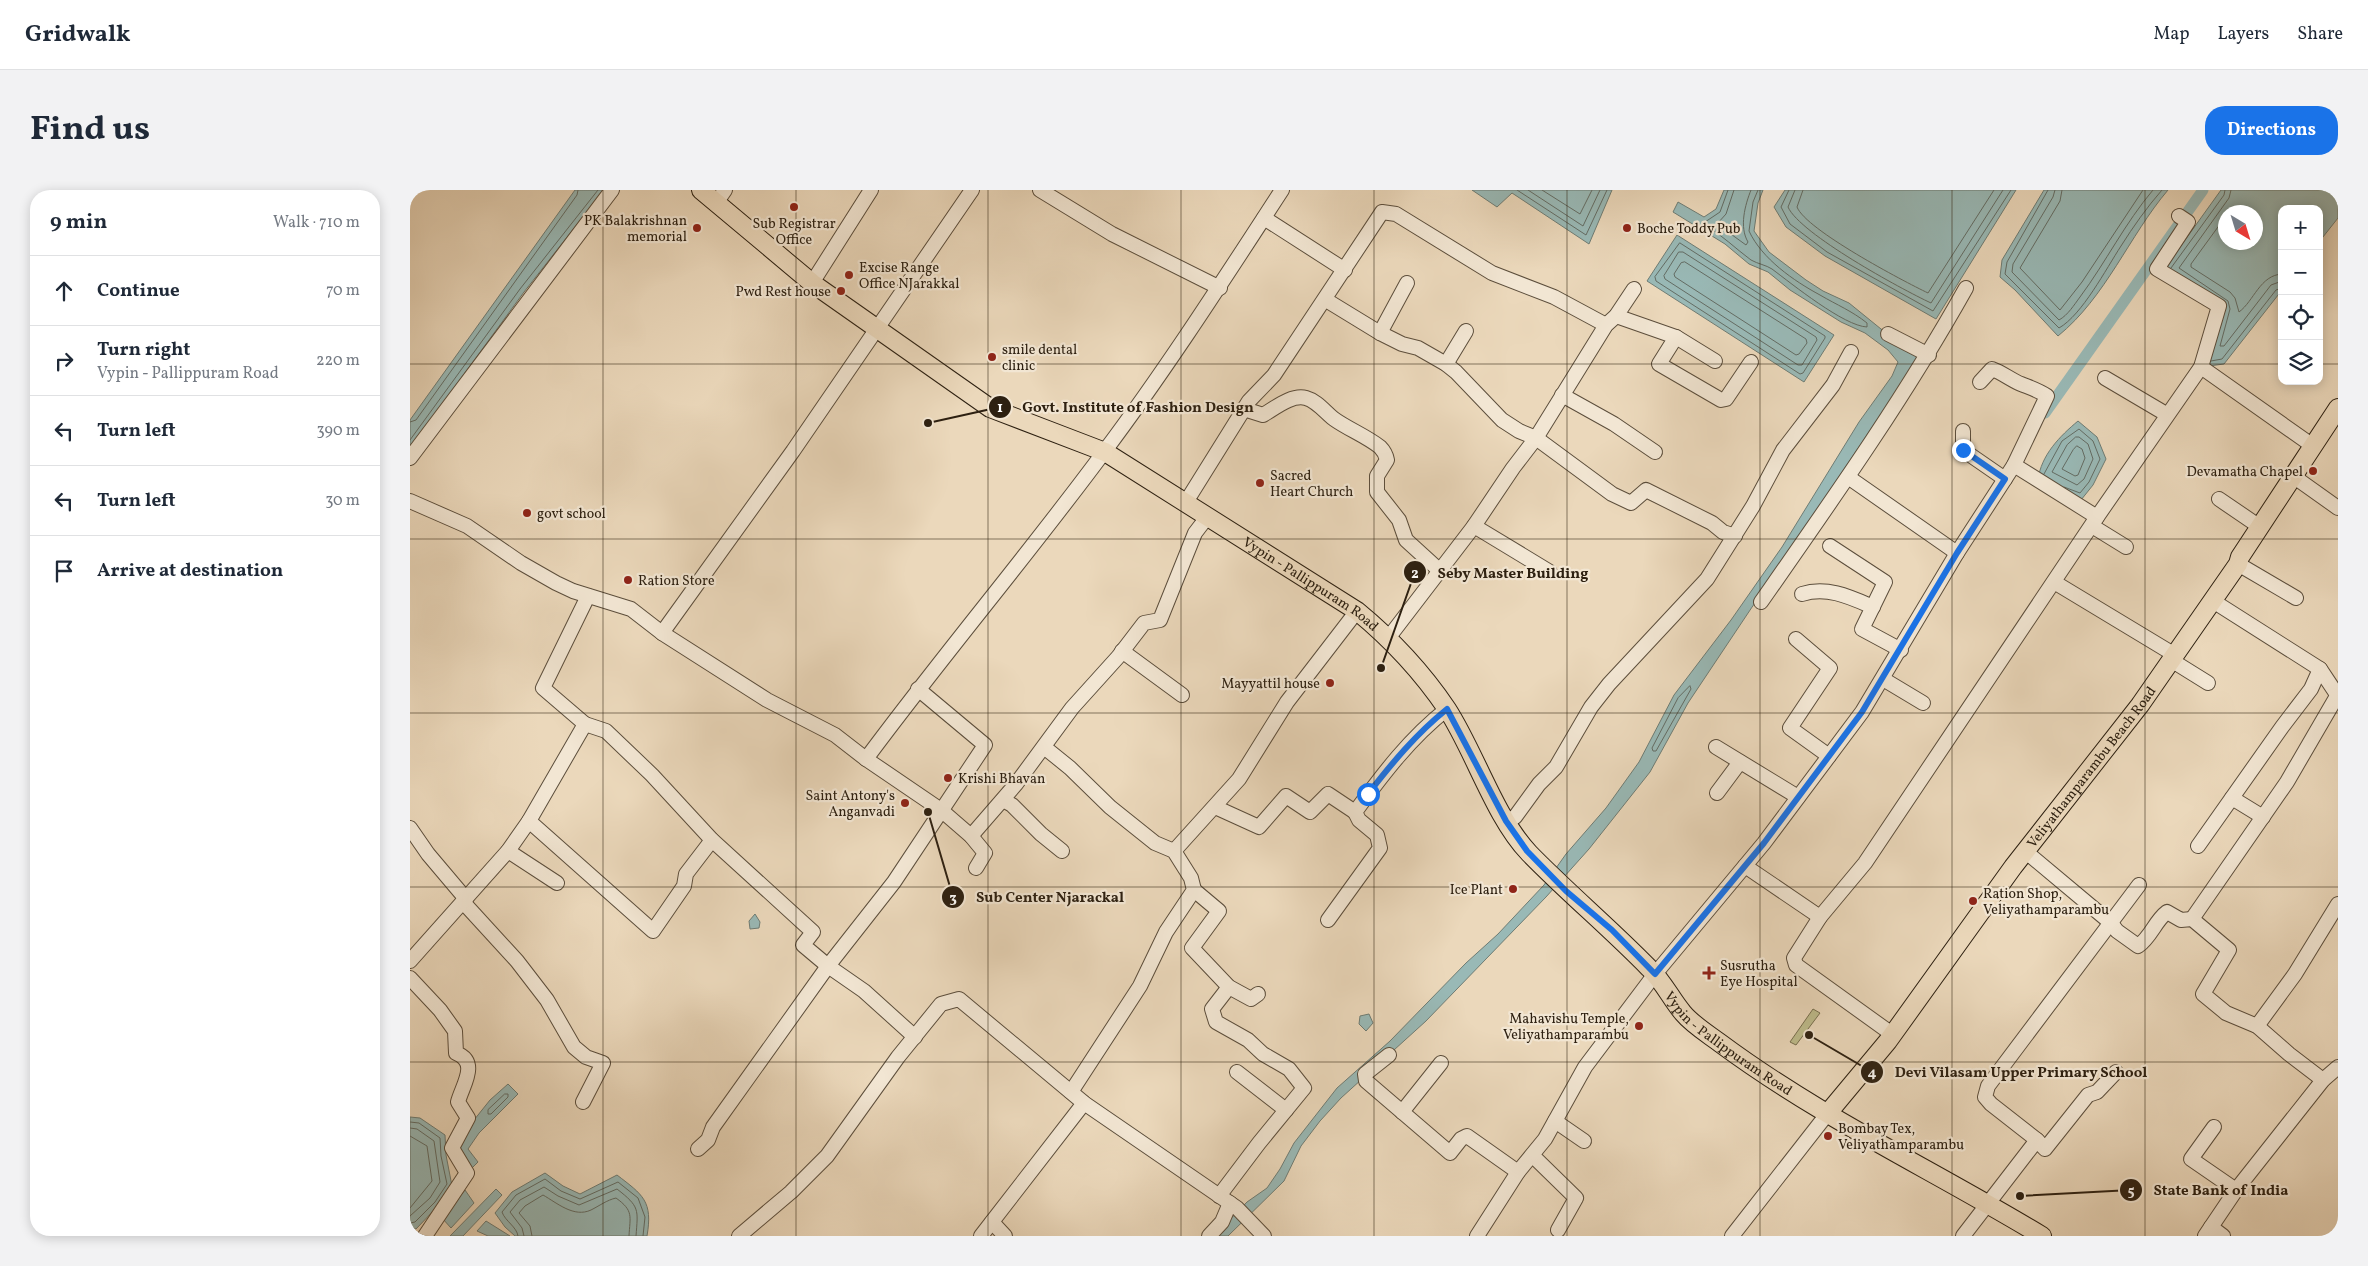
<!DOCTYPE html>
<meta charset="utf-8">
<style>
:root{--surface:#fff;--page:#f2f2f3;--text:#1f2937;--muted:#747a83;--line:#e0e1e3;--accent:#1a73e8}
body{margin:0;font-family:Vollkorn,serif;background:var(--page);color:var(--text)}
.controls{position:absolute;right:15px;top:15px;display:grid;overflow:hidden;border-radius:10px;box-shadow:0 2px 12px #0003}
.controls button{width:45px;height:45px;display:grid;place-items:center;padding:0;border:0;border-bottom:1px solid var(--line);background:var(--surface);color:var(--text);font:25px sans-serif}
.compass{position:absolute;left:1808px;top:15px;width:45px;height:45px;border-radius:50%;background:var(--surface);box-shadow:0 2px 12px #0003;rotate:142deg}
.stop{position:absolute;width:15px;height:15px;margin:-11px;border:4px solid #1a73e8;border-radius:50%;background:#fff}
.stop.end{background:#1a73e8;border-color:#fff;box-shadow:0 1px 5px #0008}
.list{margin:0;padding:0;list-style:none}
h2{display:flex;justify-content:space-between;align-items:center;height:65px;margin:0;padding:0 20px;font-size:21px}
h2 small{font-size:16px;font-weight:400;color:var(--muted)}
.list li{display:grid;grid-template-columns:32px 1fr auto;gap:15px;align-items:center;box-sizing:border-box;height:70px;padding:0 20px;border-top:1px solid var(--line)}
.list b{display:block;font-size:19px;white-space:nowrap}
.list p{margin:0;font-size:16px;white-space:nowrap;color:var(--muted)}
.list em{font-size:16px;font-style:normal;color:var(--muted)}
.icon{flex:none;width:28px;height:28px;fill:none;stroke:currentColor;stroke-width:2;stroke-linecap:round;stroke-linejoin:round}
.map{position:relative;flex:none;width:1928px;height:1046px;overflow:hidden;border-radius:20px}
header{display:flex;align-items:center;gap:30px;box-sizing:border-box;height:70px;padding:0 25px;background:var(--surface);border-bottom:1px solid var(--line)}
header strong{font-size:24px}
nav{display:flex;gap:28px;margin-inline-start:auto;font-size:18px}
.intro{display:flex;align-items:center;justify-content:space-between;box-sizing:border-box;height:120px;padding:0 30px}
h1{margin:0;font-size:35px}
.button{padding:12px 22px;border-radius:20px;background:var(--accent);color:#fff;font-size:18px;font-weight:700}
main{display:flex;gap:30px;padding:0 30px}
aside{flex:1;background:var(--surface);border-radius:20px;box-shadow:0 2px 12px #0003}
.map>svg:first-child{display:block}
.green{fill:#bebc8c;stroke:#766e4e}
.water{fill:#99b9b6;stroke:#6e7c74;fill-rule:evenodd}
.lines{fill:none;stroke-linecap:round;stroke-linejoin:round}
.shore{stroke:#636c64;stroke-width:1}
.canal{stroke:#99b9b6;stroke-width:11}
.minor-casing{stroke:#5c4e3c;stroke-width:16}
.major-casing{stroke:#2d2011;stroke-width:20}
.minor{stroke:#f2e6d3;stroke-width:14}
.major{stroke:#ebd8bb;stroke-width:18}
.route{stroke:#1a73e8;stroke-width:6}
.grid{fill:none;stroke:#2d2011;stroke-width:1;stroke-opacity:0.55}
.poi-dot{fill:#8f2418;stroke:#f2e6d3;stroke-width:2}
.labels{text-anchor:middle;stroke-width:4.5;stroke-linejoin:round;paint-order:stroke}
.poi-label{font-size:14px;fill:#2d2011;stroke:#f2e6d3;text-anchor:start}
.street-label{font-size:14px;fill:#2d2011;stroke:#f2e6d3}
.leader{fill:none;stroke:#2d2011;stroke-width:2}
.callout-dot{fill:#2d2011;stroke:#f2e6d3;stroke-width:2}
.mark-label{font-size:15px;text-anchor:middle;font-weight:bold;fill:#fff}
.callout-label{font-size:15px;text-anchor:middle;font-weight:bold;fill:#2d2011;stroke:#f2e6d3;stroke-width:4.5;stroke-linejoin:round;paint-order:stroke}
</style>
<header>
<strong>Gridwalk</strong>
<nav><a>Map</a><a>Layers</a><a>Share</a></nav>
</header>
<div class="intro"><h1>Find us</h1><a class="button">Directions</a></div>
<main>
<aside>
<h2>9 min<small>Walk · 710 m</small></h2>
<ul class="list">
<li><svg class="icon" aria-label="ahead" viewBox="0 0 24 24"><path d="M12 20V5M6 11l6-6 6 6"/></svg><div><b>Continue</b></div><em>70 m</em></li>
<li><svg class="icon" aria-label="right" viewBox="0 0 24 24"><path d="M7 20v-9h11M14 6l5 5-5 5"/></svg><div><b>Turn right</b><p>Vypin - Pallippuram Road</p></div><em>220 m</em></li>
<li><svg class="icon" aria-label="left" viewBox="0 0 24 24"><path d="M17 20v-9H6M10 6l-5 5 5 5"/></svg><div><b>Turn left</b></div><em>390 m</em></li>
<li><svg class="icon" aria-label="left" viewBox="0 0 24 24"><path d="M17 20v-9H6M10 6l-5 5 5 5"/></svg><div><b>Turn left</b></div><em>30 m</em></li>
<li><svg class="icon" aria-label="arrive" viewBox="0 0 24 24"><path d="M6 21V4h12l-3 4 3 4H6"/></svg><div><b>Arrive at destination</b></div></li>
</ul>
</aside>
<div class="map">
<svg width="1928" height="1046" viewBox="0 0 1928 1046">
<rect width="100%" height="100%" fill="#ebd8bb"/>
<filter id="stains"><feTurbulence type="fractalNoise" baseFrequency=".004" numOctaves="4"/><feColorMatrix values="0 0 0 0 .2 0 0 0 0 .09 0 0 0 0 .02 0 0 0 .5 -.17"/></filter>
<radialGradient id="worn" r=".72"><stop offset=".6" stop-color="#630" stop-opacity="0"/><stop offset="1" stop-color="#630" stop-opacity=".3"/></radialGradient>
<path class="green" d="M1403,819l7,4 -24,32 -6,-3z"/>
<g class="water">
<path d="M165,0h29l-80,102 -114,156v-28z"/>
<path d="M1062,0h140l-23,54 -77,-51 -15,14z"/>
<path d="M1314,0h39l-5,13 -4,28 15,21 37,28 17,11 26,12 32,26 43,27 -47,64 -189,283 -38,69 -61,77 -43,48 -120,124 -85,77 -21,23 -19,25 -17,35 -56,55h-14l33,-34 20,-14 13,-19 14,-26 43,-55 53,-47 76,-78 32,-29 46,-49 22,-31 40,-46 33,-46 35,-67 57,-75 51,-73 77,-125 33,-46 6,-14 -10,-12 -23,-17 -24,-11 -51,-32 -22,-18 -19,-8 -24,-20 -52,-32 5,-10 26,15 12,-8z"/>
<path d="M1375,0h231l-80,129 -111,-63 -39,-29 -12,-20z"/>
<path d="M1634,0h124c-39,46 -62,107 -110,146l-43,-46 -15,-13 2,-17z"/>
<path d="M1811,0h117v28l-19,24v-33h-37v81l-58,74 -23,3 18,-61 -57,-34zM1816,22h30v30h-30z"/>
<path d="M1267,45l157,100 -30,47 -157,-101z"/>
<path d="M1668,231l19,16 9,22 -13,26 -12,15 -43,-20c3,-25 22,-44 40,-59z"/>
<path d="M345,724l5,8 -1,6 -9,1 -1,-8z"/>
<path d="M959,824l4,9 -7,8 -7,-7 1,-8z"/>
<path d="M98,894l10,10 -39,39 -11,16 10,13 -7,7 -11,-16 -2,-13 32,-40z"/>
<path d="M0,927l10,1 25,17 1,20 6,31 -13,19 -23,24 -6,-2z"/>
<path d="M135,983l18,13 17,8 37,-19c26,20 36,26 30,61h-132l-10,-9 -10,-14 17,-21z"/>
<path d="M86,999l6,6 -39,41h-13z"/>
<path d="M55,1000l9,13 -23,25 -9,-10z"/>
<path d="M76,1031l24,15h-22l-11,-5z"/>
</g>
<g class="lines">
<g class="shore">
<path d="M1107,0l69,45 21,-45"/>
<path d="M1118,0l55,36 17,-36"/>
<path d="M1132,0l38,24 12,-24"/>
<path d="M1318,0l-8,22 -15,10v3c17,10 31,24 46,35 7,4 15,5 21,9 20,15 72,57 95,58v-4c-15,-12 -30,-18 -47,-28 -26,-14 -58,-36 -71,-64l4,-29 5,-12"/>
<path d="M1324,0l-8,24 -9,10 29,21 2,-3c-9,-15 -3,-37 3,-52"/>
<path d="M1379,0l-8,17 9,17 37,28 106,59 78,-121"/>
<path d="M1385,0l-7,17c12,27 113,82 143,96l72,-113"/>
<path d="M1393,0l-6,17c9,23 106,74 131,86l66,-103"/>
<path d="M1638,0l-41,72 -2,12 54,54c23,-13 47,-59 62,-82 12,-19 26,-39 41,-56"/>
<path d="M1645,0l-2,7 -40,67 -1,8 47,48c9,-5 15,-15 21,-23 26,-35 45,-74 73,-107"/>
<path d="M1652,0l-2,11 -40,67 40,42 22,-28 61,-92"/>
<path d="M1821,0l-2,8 -50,70 49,33 2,8 -10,37h4l47,-61 11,-4"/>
<path d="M1816,26l-35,48v3l39,25 5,6 4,14c15,-11 21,-37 43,-38"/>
<path d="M1270,53l145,93v2l-22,35 -3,1 -144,-93 -1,-4z"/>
<path d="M1269,62h4l133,85 1,3 -15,25h-4l-133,-86 -1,-3z"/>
<path d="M1275,72l121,77 1,4 -8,11 -3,1 -121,-78 -1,-3 7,-11z"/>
<path d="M1761,78l53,-73 1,-5"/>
<path d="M1801,171l11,-2 54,-69 6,-2"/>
<path d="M0,232l6,-2 161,-225 1,-5"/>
<path d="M1666,247h3l9,7 5,15 -9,20 -7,6 -25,-13 15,-27z"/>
<path d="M0,250l110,-151 78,-99"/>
<path d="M1667,256l5,3 3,9 -7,17 -3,1 -13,-7 11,-19z"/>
<path d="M1634,284l18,-33 17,-12 14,12 7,18 -11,23 -9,11 -16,-6"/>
<path d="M1280,496l1,3 -35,62h-3l-1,-3 26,-50z"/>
<path d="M95,904h3v3l-17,17h-3v-4z"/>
<path d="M0,932l9,1 21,15 1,18 6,28 -12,18 -20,20 -5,1"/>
<path d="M0,938l7,1 17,12 6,41 -10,16 -20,18"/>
<path d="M0,946l17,10 5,35 -22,27"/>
<path d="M108,1046c-1,-9 -13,-15 -16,-24l14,-17 29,-16 16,12 19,8 38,-17 20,16 7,19 -2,19"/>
<path d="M114,1046l-2,-8 -12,-16 10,-12 24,-13 14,9 21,9 38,-16c23,18 21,20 19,47"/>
<path d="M122,1046l-2,-10 -11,-13 6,-7 18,-11c14,8 31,23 48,15 8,-4 16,-10 25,-12 18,13 14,18 13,38"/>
</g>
<path class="canal" d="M1635,223l158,-223"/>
<g class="minor-casing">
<g id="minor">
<path d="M630,0l72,44 108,54"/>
<path d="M306,13l9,-13"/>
<path d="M854,28l81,52"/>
<path d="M402,93l59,-93"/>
<path d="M916,110l54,33 22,11 16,4 28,16 10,8 46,48 17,11 17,7 76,56 19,9 15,-13 66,33 11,9 12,4"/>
<path d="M1206,126l60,21 39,24"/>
<path d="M970,143l27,-50"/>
<path d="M1478,144l41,21"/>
<path d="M1266,147l-17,27 62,36 5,-1 25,-37"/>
<path d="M1036,174l20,-33"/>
<path d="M1791,177l112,79"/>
<path d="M1695,188l61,36"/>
<path d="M1152,205l52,29 41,28"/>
<path d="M834,219l19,6c12,-7 29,-21 43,-17 11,3 19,14 28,21 14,10 32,17 46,28 4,4 6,8 7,13l-10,16v16l22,28 7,20 34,31"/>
<path d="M1553,241v19l42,29"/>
<path d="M0,268l202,-268"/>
<path d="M1604,275l83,52"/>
<path d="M1883,286l45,32"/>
<path d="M1438,287l109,76"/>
<path d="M1809,309l41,28"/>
<path d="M0,311l57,25 54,37 35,20 17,8 58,18 31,24 105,67 68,35 31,24 75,51 30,26 14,17 -9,15"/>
<path d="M776,312l63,-101 25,-26 108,-163 14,2 96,59 62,24 52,28"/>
<path d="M1064,336l76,46"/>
<path d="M1682,336l34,21"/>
<path d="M1420,356l55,36 -23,47 39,21"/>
<path d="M1828,374l58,34"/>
<path d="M1644,392l121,73"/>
<path d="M1392,404c25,-8 48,3 71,13"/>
<path d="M1803,411l107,68 18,27"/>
<path d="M1351,412c72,-103 144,-205 205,-314"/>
<path d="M252,443l131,-182 179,-261"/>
<path d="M979,447l85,-111 39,-58 23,-30 70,-113 10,-9 18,-27"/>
<path d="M1386,449l34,29 -40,60 39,28"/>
<path d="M712,461l60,44"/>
<path d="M1761,470l37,23"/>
<path d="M1473,489l40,24"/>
<path d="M175,534l21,7 46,44 60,65 101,92 -10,13 25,21 36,25 51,46"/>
<path d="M634,557l26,21 40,39 45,36 19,8 17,27 3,12 -28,42 -26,54 -69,106"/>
<path d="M1306,557l82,50"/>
<path d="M456,569c77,-104 161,-203 238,-307 63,-84 120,-173 178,-262"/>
<path d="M1307,603l23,-31"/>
<path d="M1822,608l31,19"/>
<path d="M593,610l9,5 29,29 21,17"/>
<path d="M805,617l44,20 27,-31 24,16 18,-18 27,18"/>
<path d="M119,631l124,110 31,-45 2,-12 26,-34"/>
<path d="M1096,631l9,-4 24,-33 17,-17 35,-60 18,-23 98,-105 46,-73 30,-56 50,-65 18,-33"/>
<path d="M0,638l18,26 38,45"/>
<path d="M561,646l45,-52 56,-76 46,-51 26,-34 16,-3 35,-87 13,-17"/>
<path d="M1788,656l84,-119 29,-38 9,-20"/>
<path d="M98,661l49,32"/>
<path d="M764,661l65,-72 48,-77 70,-91"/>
<path d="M1615,661l86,72 6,8 21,15c13,-9 17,-25 29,-34l14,8 11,-1 37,31 -26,44 23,19 31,13 32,28 34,26"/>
<path d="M1335,676l75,51"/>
<path d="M784,700l25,21 -27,37 37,39 22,12 7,-5"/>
<path d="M53,712l54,59 30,39 27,47 12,10 17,6 -20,39"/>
<path d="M1782,729l95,-137 50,-86"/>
<path d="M918,730l52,-72 -3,-13 -18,-15 -4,-8c28,-38 55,-74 92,-103"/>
<path d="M0,771l98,-110 21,-30 56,-97 -42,-36 45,-92"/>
<path d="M0,788l30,32 15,21 1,22c24,9 6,33 2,49l10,16 -16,30 15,25 -42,63"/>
<path d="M1847,836l38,-52 43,-70"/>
<path d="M1482,844l-96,-69 -2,-7 26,-41 45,-54 232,-346 104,-150 18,-61 -62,-37 31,-47 -9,-6"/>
<path d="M979,865l-24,19 1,7 84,72 11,-14 6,-3 51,36"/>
<path d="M827,882l49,38"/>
<path d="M992,922l39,-49"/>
<path d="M1145,931l29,20"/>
<path d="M1804,937l-23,32 45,31"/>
<path d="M1627,950l-46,-36 -6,-7 3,-11 151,-201"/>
<path d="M288,959l10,-9 5,-13 115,-161 66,-84 91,-137 -67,-56"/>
<path d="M1123,966l43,42 -18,32"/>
<path d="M809,1006l40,-53 45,-55 -15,-19 -26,-15 -15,-14 -32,-18 -4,-13 17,-22"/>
<path d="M582,1032l13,14"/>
<path d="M1801,1037l12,9"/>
<path d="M329,1046l52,-44 36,-36 71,-99 43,-53 18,-5 125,104 153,105 27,28"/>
<path d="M571,1046l103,-133"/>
<path d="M799,1046l13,-14 8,-19"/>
<path d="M1067,1046l41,-64 27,-33 40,-72 70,-93 109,-131 98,-131 95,-159 57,-88 33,-69c-9,-6 -16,-8 -26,-12 -10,-4 -18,-11 -29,-15l-12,13"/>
<path d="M1322,1046l96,-123"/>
<path d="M1553,1046l74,-96 8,9 43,-54 9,-3 19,-20"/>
<path d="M1795,1046l31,-46 87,-110 15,-13"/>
</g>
</g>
<g class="major-casing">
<g id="major">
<path id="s1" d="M291,0l111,93 178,125 115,44 252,159c34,28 65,61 90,98 28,43 47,107 82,144 39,40 81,75 120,115 14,13 22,31 34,45 10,12 25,21 37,30 101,75 215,128 322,193"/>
<path id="s2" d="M1418,923l60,-72 125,-174 127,-162 98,-141 2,-7 98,-149"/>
</g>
</g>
<use href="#minor" class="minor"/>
<use href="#major" class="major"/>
</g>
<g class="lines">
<path class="route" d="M958,604c24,-31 48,-60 79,-85l59,112 21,30 39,40 46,39 43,44 109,-131 98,-131 95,-159 48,-74 -42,-29"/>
</g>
<path class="grid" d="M193,0v1046M386,0v1046M578,0v1046M771,0v1046M964,0v1046M1157,0v1046M1350,0v1046M1542,0v1046M1735,0v1046M0,174h1872M1909,174h19M0,349h1928M0,523h1928M0,697h1928M0,872h1928"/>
<g class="poi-dot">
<circle cx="384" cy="17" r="5"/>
<circle cx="287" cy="38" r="5"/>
<circle cx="1217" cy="38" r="5"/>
<circle cx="439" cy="85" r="5"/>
<circle cx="431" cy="101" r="5"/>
<circle cx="582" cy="167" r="5"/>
<circle cx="1903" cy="281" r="5"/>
<circle cx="850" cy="293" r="5"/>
<circle cx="117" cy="323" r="5"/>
<circle cx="218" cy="390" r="5"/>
<circle cx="920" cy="493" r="5"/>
<circle cx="538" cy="588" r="5"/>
<circle cx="495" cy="613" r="5"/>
<circle cx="1103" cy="699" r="5"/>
<circle cx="1563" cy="711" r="5"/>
<path d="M1296.5 775.5h5v5h5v5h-5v5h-5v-5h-5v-5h5z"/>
<circle cx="1229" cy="836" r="5"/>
<circle cx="1418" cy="946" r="5"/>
</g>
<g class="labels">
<g class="poi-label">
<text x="277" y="35" text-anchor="end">PK Balakrishnan<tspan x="277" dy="16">memorial</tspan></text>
<text x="384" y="38" text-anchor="middle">Sub Registrar<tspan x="384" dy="16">Office</tspan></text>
<text x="1227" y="43">Boche Toddy Pub</text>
<text x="449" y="82">Excise Range<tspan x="449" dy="16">Office NJarakkal</tspan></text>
<text x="421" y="106" text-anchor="end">Pwd Rest house</text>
<text x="592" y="164">smile dental<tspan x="592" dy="16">clinic</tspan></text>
<text x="1893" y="286" text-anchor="end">Devamatha Chapel</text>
<text x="860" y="290">Sacred<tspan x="860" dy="16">Heart Church</tspan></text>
<text x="127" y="328">govt school</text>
<text x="228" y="395">Ration Store</text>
<text x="910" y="498" text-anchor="end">Mayyattil house</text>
<text x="548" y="593">Krishi Bhavan</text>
<text x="485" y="610" text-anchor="end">Saint Antony's<tspan x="485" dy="16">Anganvadi</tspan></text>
<text x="1093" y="704" text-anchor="end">Ice Plant</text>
<text x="1573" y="708">Ration Shop,<tspan x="1573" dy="16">Veliyathamparambu</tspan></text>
<text x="1310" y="780">Susrutha<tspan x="1310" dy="16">Eye Hospital</tspan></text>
<text x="1219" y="833" text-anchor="end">Mahavishu Temple,<tspan x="1219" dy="16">Veliyathamparambu</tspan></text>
<text x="1428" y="943">Bombay Tex,<tspan x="1428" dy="16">Veliyathamparambu</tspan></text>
</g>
<g class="street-label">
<text dy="5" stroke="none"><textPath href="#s1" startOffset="730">Vypin - Pallippuram Road</textPath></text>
<text dy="5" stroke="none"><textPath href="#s2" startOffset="435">Veliyathamparambu Beach Road</textPath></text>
<text dy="5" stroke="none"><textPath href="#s1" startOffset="1360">Vypin - Pallippuram Road</textPath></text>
</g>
</g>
<path class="leader" d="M518 233L590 217M971 478L1005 382M518 622L543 707M1399 845L1462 882M1610 1006L1721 1000"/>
<g class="callout-dot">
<circle cx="518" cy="233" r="5"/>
<circle cx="971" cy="478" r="5"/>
<circle cx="518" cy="622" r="5"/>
<circle cx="1399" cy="845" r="5"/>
<circle cx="1610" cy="1006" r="5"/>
<circle cx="590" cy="217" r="12"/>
<circle cx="1005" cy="382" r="12"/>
<circle cx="543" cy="707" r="12"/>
<circle cx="1462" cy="882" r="12"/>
<circle cx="1721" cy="1000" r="12"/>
</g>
<g class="mark-label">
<text x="590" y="222">1</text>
<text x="1005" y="388">2</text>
<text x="543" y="712">3</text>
<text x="1462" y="887">4</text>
<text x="1721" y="1005">5</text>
</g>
<g class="callout-label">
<text x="728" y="222">Govt. Institute of Fashion Design</text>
<text x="1103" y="388">Seby Master Building</text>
<text x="640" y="712">Sub Center Njarackal</text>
<text x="1611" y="887">Devi Vilasam Upper Primary School</text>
<text x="1811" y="1005">State Bank of India</text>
</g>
<rect width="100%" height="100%" filter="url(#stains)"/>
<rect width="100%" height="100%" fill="url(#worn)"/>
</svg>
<div class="controls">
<button>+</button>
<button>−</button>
<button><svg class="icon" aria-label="locate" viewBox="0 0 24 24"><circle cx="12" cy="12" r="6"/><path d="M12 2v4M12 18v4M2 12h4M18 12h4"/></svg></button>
<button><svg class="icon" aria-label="layers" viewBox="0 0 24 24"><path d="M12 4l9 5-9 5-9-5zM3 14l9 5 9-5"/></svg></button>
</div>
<svg class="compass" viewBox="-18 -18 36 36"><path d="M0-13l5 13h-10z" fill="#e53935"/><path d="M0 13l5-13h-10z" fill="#747a83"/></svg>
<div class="stop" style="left:958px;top:604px"></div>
<div class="stop end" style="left:1553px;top:260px"></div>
</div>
</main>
